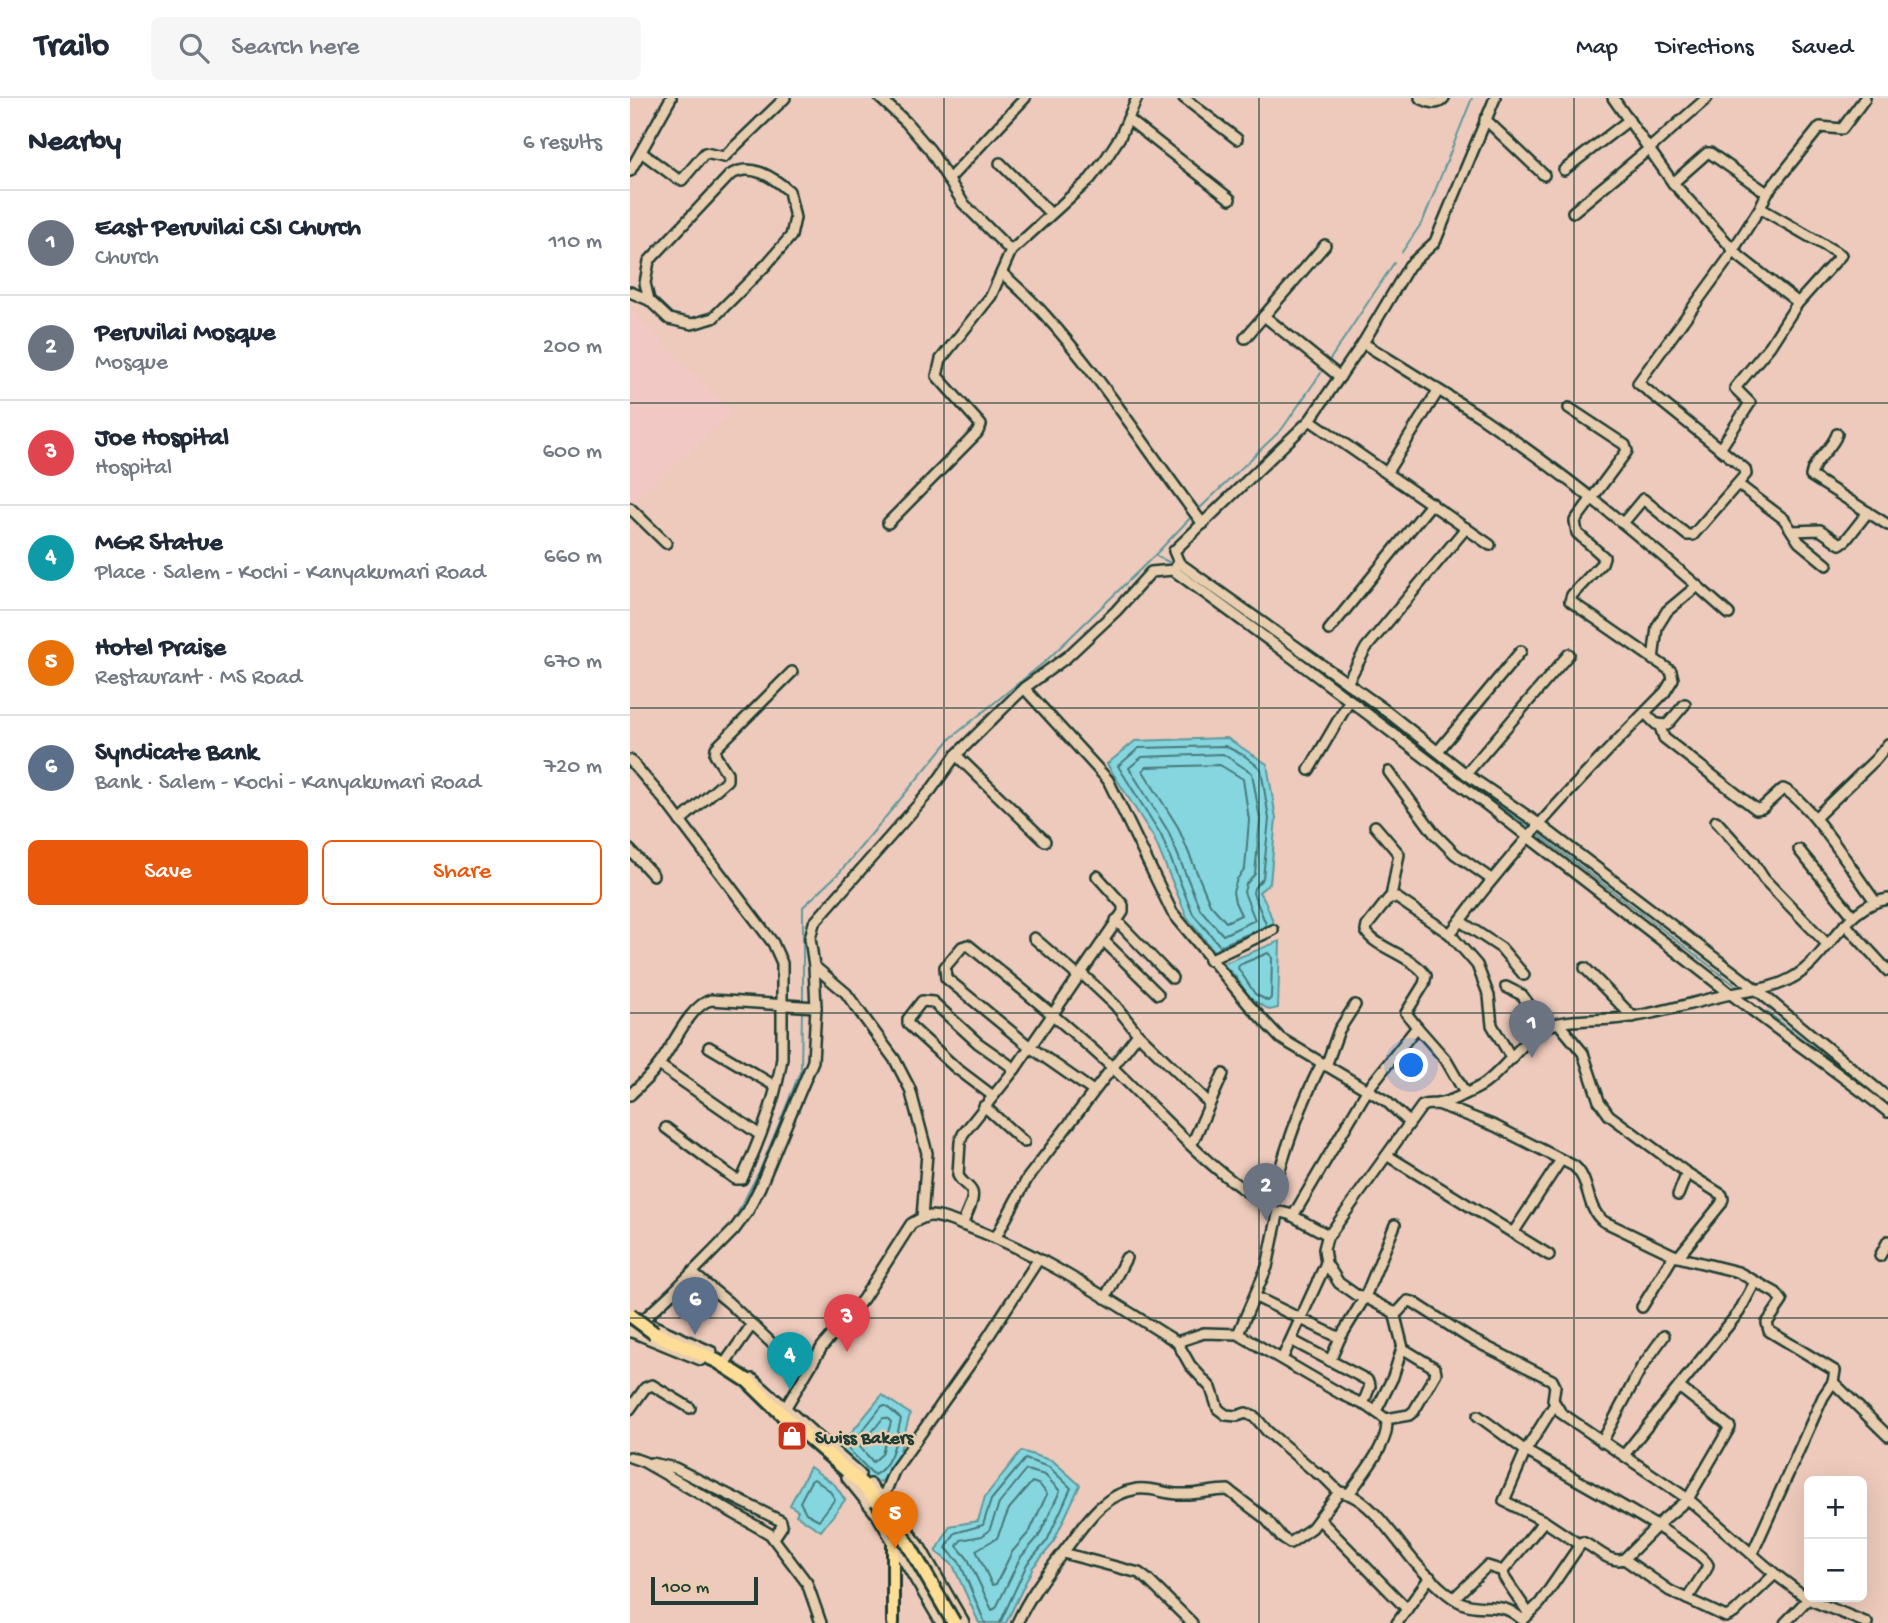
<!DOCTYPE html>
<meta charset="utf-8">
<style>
:root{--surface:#fff;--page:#f6f6f7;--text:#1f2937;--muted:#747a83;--line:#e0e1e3;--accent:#ea580c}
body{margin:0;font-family:"Gochi Hand",sans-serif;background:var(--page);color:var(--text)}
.controls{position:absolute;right:21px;bottom:21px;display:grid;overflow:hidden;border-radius:10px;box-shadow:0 7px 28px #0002}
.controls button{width:63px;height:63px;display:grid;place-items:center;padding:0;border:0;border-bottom:2px solid var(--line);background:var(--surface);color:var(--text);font:35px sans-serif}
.scale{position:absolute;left:21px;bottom:18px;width:107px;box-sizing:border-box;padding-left:7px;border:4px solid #1f3d34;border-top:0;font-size:19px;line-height:24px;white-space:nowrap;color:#1f3d34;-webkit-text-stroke:5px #e8cdaf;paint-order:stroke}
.you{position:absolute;left:782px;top:968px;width:24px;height:24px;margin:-18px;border:5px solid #fff;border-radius:50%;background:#1a73e8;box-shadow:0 0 0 10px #1a73e833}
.badge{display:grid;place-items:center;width:46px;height:46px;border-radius:50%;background:var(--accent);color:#fff;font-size:23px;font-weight:700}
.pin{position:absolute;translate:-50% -58px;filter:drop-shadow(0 2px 4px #0008)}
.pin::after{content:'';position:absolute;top:37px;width:24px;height:21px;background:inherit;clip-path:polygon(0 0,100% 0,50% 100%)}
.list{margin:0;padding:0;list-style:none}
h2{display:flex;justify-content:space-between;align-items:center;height:91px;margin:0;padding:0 28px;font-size:30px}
h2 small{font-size:23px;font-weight:400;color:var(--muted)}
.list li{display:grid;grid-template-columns:46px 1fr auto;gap:21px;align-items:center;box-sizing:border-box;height:105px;padding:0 28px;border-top:2px solid var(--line)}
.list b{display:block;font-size:26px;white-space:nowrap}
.list p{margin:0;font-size:23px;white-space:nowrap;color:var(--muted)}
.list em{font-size:23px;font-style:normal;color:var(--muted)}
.actions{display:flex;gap:14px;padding:21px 28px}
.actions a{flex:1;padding:16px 0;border:2px solid var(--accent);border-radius:10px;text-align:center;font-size:24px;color:var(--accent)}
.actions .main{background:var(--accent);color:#fff}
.icon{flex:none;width:38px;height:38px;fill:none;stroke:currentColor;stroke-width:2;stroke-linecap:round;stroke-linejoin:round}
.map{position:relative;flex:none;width:1258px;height:1525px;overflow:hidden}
header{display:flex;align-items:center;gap:42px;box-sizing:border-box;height:98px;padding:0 35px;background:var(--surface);border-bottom:2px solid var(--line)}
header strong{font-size:33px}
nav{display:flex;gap:38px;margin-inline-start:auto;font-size:24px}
.search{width:490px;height:63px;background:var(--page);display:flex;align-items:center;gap:18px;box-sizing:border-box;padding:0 24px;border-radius:10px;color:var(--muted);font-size:26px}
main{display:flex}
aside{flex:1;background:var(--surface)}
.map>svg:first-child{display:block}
.built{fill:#f1c8c4}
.water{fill:#86d6e0;stroke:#5d999b;stroke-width:2}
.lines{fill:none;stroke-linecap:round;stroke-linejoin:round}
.shore{stroke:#487a79;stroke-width:2}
.stream{stroke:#5d999b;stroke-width:2}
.minor-casing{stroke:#1f3d34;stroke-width:14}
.major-casing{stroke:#1f3d34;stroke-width:16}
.highway-casing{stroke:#1f3d34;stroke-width:18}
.minor{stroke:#e8cdaf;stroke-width:9}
.major{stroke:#fedd96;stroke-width:10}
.highway{stroke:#fedd96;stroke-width:12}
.highway-bridge-casing{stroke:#1f3d34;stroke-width:18;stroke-linecap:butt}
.highway-bridge{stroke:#fedd96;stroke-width:12}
.grid{fill:none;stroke:#1f3d34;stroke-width:2;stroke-opacity:0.55}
.labels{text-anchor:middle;stroke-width:5;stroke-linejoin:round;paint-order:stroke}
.poi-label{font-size:19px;font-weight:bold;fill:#1f3d34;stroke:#e8cdaf;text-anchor:start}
</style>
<header>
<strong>Trailo</strong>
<div class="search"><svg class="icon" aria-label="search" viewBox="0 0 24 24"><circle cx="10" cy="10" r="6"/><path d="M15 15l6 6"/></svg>Search here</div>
<nav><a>Map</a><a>Directions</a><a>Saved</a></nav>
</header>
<main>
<aside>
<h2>Nearby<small>6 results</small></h2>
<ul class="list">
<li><span class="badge" style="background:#6b7280">1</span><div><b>East Peruvilai CSI Church</b><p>Church</p></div><em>110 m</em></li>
<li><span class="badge" style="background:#6b7280">2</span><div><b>Peruvilai Mosque</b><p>Mosque</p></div><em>200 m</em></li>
<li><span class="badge" style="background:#e0444e">3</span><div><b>Joe Hospital</b><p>Hospital</p></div><em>600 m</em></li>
<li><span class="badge" style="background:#0f9aa8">4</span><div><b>MGR Statue</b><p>Place · Salem - Kochi - Kanyakumari Road</p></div><em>660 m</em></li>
<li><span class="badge" style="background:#e8710a">5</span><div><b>Hotel Praise</b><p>Restaurant · MS Road</p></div><em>670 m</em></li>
<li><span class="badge" style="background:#5c6f8a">6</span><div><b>Syndicate Bank</b><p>Bank · Salem - Kochi - Kanyakumari Road</p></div><em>720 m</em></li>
</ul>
<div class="actions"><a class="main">Save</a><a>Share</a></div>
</aside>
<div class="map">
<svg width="1258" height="1525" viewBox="0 0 1258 1525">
<rect width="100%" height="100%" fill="#edcabb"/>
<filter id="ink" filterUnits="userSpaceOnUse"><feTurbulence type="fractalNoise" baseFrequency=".0143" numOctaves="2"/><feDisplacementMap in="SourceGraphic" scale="14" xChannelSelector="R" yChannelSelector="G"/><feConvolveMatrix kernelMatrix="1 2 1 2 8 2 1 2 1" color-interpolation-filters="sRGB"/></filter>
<g filter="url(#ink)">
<path class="built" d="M0,210l103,105 -100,89 -3,-3z"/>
<g class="water">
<path d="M597,640l40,26 9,54 -6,65 -11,9 7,11 10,27 -59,25 -30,-38 -33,-79 -47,-74 28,-23z"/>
<path d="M650,843l-2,67 -8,2 -19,-11 -16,-23 -13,-12z"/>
<path d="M252,1297l28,19 -13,47 -15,20 -11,2 -34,-33z"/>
<path d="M391,1353l32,10 27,24 -28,60 -19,22 -27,56h-27l-26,-58 -17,-13 14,-26 28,-5 7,-24z"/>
<path d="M180,1369l25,18 10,15 -24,31 -25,-16 2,-4 -8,-6z"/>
</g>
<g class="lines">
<g class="shore">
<path d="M595,648l20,10 16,13 8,50 -6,59 -9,10 -1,5 13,31 -2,3 -44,19 -27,-32 -32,-79 -43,-69 21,-18z"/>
<path d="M593,656l29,19 8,46 -5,55 -9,10 -2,8 11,28 -32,15 -23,-26 -32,-78 -39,-63 13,-11z"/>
<path d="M590,667l23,14 6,41 -4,49 -8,10 -4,13 2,10 6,13 -15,7 -16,-18 -32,-77 -35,-56 3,-4z"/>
<path d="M638,855l4,4 -1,41 -3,3 -13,-7 -17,-26 1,-3z"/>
<path d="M252,1308h4l15,13c-5,18 -8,47 -27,56l-26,-26z"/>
<path d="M257,1320l4,4 -9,32 -9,8 -13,-15 23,-29z"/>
<path d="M396,1372l19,5 15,16 -21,45 -19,22 -24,50 -4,2 -24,-51 -11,-13 4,-6 21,-4 7,-5 10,-27z"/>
<path d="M184,1381l15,11 6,9 -16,21 -13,-7 -6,-11 11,-21z"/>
<path d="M402,1384l8,3 7,9 -17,37 -18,21 -16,32 -4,1 -16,-35 21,-12 12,-29z"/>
<path d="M355,1525l-25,-60 -14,-15 9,-15 28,-8 8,-25 34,-41 24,8 22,21 -24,53 -20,23 -27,59"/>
</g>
<g class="stream">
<path d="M772,154l21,-31 49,-123"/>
<path d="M699,263l65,-98"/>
<path d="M567,413l85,-82 39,-56"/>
<path d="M526,458l13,6"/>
<path d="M612,517l286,212"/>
<path d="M908,736l202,155"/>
<path d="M173,903v-94l37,-35 111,-134 96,-78 108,-105 38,-40"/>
<path d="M1136,913l122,94"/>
<path d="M88,1142l14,-16 29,-56 40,-98 1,-60"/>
</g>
<g class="minor-casing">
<g id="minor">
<path d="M250,0l26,24 24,28 33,53 48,48"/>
<path d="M554,0l53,41"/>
<path d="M790,0c9,4 17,9 24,0"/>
<path d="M983,0l60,85 67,74 56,44 1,3 -27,42 -35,42 15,15 -30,46"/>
<path d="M498,21l102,80"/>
<path d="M855,21l59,56"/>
<path d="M11,54l35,26 6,2 23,-27 19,4 61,-59"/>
<path d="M370,65l50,50"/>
<path d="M934,72l65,-50"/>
<path d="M0,73l41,-73"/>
<path d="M318,82l77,-82"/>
<path d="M1043,85l34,-30h3l57,40"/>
<path d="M943,114l76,-63 58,-51"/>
<path d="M1103,152l27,-42"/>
<path d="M372,175c14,13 29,26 42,41 59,65 106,141 159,210"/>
<path d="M0,194l19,8 20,19 23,5 21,-6 53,-53 25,-29 4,-18 -6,-27c-16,-14 -38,-29 -59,-16l-81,86 -4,22 4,17"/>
<path d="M1167,206l44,-49 -81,-47 7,-15 53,-66 22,2 23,-31"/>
<path d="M634,218l76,61"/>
<path d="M615,240l80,-93"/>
<path d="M733,245c40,25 81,50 121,76 86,59 167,125 245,195"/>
<path d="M680,322l180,125"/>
<path d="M1207,336c-5,16 -23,24 -26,42l77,49"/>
<path d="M757,374l51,-81"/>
<path d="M1109,387l45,34 15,23 28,23"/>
<path d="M0,410l36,35"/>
<path d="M258,425l89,-90 4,-8 -44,-49 4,-17 50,-63 20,-45 79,-72 15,-19 15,-23 17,-39"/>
<path d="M993,425l20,-24 44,36h6l53,-61 -1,-5 -107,-86 96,-132"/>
<path d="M1162,433l28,-1 20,14 6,-4 22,-28"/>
<path d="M549,465l206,147 81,64 73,50 218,166 131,108"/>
<path d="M543,472c188,136 371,279 554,421 53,42 109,79 161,121"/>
<path d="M699,532l103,-127"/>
<path d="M1023,562l4,-33 10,-16 30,-25"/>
<path d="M717,585l19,-35 100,-120"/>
<path d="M394,590l84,92 64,132 77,93 31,33 106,63 23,21"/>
<path d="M1015,615l11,11 11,1 18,-21"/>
<path d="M1029,626l5,14 92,71 6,-1 21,-19c25,10 73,87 92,112"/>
<path d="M808,653l83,-100"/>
<path d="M326,657l89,86"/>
<path d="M0,662l36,42 107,141 9,20v95c-6,41 -23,84 -40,121h-7l-69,-51"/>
<path d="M679,672l41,-70"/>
<path d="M759,674l45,61 21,21 36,25"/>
<path d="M836,676l103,-120"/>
<path d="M1185,720l61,-59 12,-15"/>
<path d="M50,723l47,-41v-7l-12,-18 1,-7 76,-76"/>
<path d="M1086,723l37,41 11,17 64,66"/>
<path d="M745,728l24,28 -8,43"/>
<path d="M0,752l23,25"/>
<path d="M1169,752l54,66"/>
<path d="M486,822l56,58"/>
<path d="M830,823l41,27 23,27"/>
<path d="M1215,826l43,47"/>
<path d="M820,836c64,-87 139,-165 215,-242l8,-13 -2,-8 -101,-70 2,-6 30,-32 2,-6 -27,-24 -2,-12 52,-70 -2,-6 -56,-37"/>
<path d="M404,840l45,39"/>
<path d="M474,843l54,53"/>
<path d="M579,862l64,-30"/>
<path d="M184,868l32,27 49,67 15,29 17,64 -5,65"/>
<path d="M955,870l48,49"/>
<path d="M452,876l33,31 23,29 70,68"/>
<path d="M876,889l16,8 23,32"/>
<path d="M929,926l24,29 16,48 10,14 78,58 35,22 1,4 -2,5 -43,53"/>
<path d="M787,929l29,33 19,33"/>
<path d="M79,949l66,39"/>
<path d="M29,967l101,70"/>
<path d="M696,968l13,-36 16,-25"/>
<path d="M463,993l-63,-44 -84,-69 -1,-11 17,-20 6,-2c49,40 99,80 146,124 44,42 102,110 156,136"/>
<path d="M0,997c10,-10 22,-20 30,-32 12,-16 31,-59 51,-63l105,7"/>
<path d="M363,998l-37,-28 -48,-44v-5l14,-18 11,1 45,41 37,26"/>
<path d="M808,1006l57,22 79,40c17,14 11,41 29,55l75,36 60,15 38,21 6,8 -15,22 2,8 66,40 -2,11 -10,15 -71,157"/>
<path d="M354,1008l40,36"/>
<path d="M562,1046l31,-70"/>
<path d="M758,1058l161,99"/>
<path d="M1048,1097l9,-22"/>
<path d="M643,1109l-3,-2c13,-50 28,-96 52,-142"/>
<path d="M663,1118l75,-127 49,-62 -11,-14 18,-29 2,-8c-14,-21 -53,-29 -60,-45l1,-5 22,-28h8l53,36 27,31 12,31 3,29 20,34"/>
<path d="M332,1127c3,-8 13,-25 10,-33 -3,-7 -11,-9 -14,-17l2,-33 3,-8 52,-65 108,-157v-7l-26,-29"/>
<path d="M883,1135l48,-73"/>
<path d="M698,1136l-4,15 2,14 13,20 17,12 9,2 28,15h5l10,-11 5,1 56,36 83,42 3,6 -2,14 8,13 127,86 42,-72 -51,-40"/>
<path d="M366,1139l31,-58 111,-145"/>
<path d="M1250,1158l8,-15"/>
<path d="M62,1175l36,29 52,49"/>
<path d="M626,1199l84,41"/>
<path d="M475,1200l21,-40"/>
<path d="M1012,1209l32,-52"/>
<path d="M764,1214l9,36"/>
<path d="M18,1225l64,29"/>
<path d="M0,1233l71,29"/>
<path d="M0,1234l43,-40 61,-62 14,-19 12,-24 53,-126 3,-54 -2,-41 -4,-28 4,-15 117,-133 25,-35 68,-67 43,-31 49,-46 35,-39 22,-2 6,-7 -5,-12 136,-131 53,-77 46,-77 26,-24 60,-144"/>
<path d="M608,1236l103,60 28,13 17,12c6,22 -25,57 -37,75"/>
<path d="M661,1242l76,40 3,6 -7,18"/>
<path d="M547,1244l13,23 21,23 7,21 8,6 11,1 9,-3 10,5 11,13 47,40 11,7 14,14"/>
<path d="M652,1261l44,-96"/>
<path d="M97,1262l24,-34"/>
<path d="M700,1263l10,-23 25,-41 30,-72"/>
<path d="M123,1281l107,95"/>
<path d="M1203,1284l55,54"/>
<path d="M925,1306l-29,46 -22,51 40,20 36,24"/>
<path d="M156,1309l36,-60 41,-48 48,-75c7,-4 13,-8 20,-8 13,0 25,7 37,11 74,27 142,74 209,115l27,-9 34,1 29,-67 11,-53 3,-2 8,2 37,20h4l92,-128c6,-3 9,-1 15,-2 14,-2 33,-12 44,-18 23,-14 45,-52 68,-60 19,-8 52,-5 73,-8 36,-4 69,-15 104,-23 23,-5 45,-5 66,-17 37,-20 52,-73 96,-79"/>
<path d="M0,1311l15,-21 7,-3 38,23"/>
<path d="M746,1313l17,-34 9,-29 33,20 1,5 -22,38 -5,4 -23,4"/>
<path d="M848,1318c16,11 32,24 48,35 28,17 175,95 182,114l-2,5 -19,29"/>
<path d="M972,1344l39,-74 23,-32"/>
<path d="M994,1357l115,-143 16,-30"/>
<path d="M0,1359l14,5 126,72 37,49 14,40"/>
<path d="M21,1365l24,5 106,53 1,5 -8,12"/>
<path d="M217,1380l30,37 64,108"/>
<path d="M240,1386l49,61 45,78"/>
<path d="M253,1400l11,-27 79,-111 65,-100"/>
<path d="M689,1421l88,90"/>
<path d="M433,1455l76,20 8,6 45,44"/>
<path d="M994,1461l46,32 56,26 8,-4 41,-39"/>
<path d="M824,1500l33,-32 16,5"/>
<path d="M899,1516l-25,-37 -1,-6 41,-50"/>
<path d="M387,1525c12,-26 27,-46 44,-68 22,-27 38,-60 76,-66 15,-2 28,5 43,5 17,1 31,-4 48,-4l38,29 16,19 8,5 22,-15 27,-36c31,2 61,56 81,76 12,12 27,28 42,35 14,6 29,2 43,6 7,2 13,7 18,11l17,-17 42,-61c14,5 26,22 42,17l40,-40 24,-20 87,75 33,25 59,24"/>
<path d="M767,1525l33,-46"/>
<path d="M1155,1525l23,-24"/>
</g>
</g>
<g class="major-casing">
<path id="major" d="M263,1525v-81l15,-12"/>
</g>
<g class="highway-casing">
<path id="highway" d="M24,1235l63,28 31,20 38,37 75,65 16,18"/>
</g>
<use href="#minor" class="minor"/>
<use href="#major" class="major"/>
<use href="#highway" class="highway"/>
<g class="highway-bridge-casing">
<g id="highway-bridge">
<path d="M0,1217l24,18"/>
<path d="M247,1403l31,43 46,79"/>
</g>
</g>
<use href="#highway-bridge" class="highway-bridge"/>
</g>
</g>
<path class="grid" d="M314,0v1525M629,0v1525M944,0v1525M0,305h1258M0,610h1258M0,915h1258M0,1220h1258"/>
<defs>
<g id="shop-square" transform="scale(1.575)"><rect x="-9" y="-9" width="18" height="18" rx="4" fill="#c8321e" stroke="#e8cdaf"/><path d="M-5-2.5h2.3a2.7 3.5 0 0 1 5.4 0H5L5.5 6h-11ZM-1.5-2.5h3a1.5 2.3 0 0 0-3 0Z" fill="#fff"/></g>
</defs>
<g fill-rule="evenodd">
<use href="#shop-square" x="162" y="1338"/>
</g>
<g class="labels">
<g class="poi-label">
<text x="185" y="1345">Swiss Bakers</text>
</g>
</g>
</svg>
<div class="controls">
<button>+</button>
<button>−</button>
</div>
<div class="scale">100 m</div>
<div class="you"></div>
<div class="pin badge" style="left:902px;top:960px;background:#6b7280">1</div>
<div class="pin badge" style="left:636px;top:1123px;background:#6b7280">2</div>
<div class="pin badge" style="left:217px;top:1254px;background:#e0444e">3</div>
<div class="pin badge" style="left:160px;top:1292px;background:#0f9aa8">4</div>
<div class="pin badge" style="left:265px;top:1451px;background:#e8710a">5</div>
<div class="pin badge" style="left:65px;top:1237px;background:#5c6f8a">6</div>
</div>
</main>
